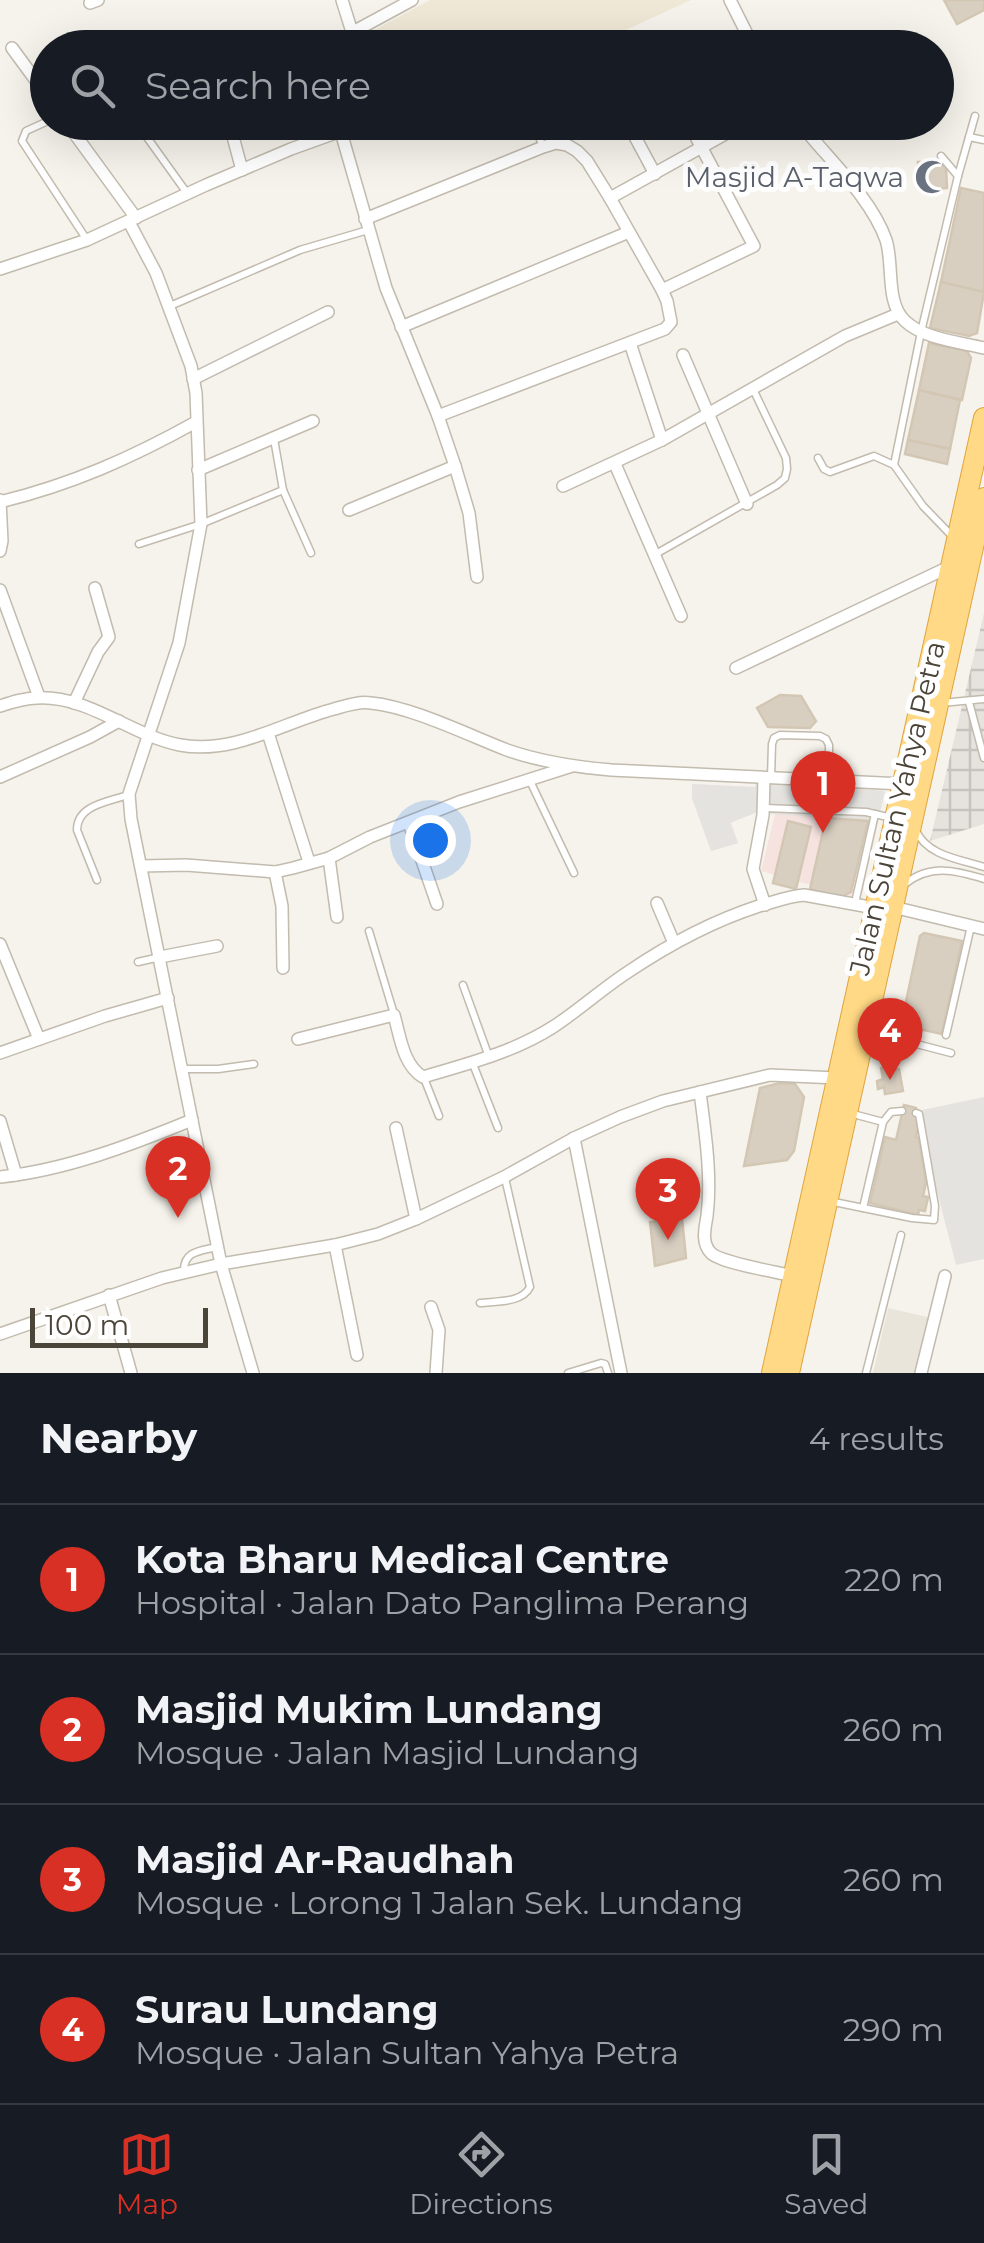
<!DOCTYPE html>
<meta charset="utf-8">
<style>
:root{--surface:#171b24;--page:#20242c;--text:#f1f3f6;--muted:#9ea1a6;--line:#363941;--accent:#d93025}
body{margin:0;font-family:Montserrat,sans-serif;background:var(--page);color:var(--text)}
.scale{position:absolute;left:30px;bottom:25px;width:178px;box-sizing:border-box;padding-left:10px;border:5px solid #4b4439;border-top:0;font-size:28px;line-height:35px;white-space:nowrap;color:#4b4439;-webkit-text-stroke:8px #fff;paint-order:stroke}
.you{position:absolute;left:430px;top:840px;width:35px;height:35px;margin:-25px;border:8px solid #fff;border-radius:50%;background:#1a73e8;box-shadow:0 0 0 15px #1a73e833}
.badge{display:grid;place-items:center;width:65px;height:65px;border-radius:50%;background:var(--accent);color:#fff;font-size:32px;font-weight:700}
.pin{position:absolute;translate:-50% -82px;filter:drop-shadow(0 2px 5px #0008)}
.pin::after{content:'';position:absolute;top:52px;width:35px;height:30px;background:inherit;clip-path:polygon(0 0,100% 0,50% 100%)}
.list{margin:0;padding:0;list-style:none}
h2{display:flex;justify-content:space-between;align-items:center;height:130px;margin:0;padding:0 40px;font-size:42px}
h2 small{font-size:32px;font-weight:400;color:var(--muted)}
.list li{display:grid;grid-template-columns:65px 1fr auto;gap:30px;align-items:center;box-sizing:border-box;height:150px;padding:0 40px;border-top:2px solid var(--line)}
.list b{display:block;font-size:38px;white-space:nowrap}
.list p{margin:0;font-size:32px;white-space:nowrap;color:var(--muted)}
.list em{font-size:32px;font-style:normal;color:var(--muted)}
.icon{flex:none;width:55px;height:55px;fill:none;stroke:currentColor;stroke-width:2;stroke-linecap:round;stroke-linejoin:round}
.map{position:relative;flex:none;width:984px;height:1373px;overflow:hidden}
.search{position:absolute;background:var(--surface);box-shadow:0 10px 40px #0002;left:30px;right:30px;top:30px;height:110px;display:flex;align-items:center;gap:25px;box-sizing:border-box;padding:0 35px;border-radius:55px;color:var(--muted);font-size:38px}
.sheet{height:730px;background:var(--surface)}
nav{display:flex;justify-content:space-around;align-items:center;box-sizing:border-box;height:140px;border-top:2px solid var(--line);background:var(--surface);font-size:28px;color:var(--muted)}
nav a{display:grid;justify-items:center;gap:5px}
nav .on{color:var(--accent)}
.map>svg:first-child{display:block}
.residential{fill:#eae5da}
.industrial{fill:url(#industrial-grid)}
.education{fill:#efe8d6}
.medical{fill:#f6e3e0}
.parking{fill:#e5e3e0}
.building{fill:#d8cfc1;stroke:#d3c7b4;stroke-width:2.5}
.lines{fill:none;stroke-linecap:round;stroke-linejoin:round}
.service-casing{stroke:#c2bbae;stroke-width:9}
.minor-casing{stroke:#c2bbae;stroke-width:14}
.trunk-casing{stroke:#e0a43c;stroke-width:22}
.service{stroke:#fff;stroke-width:6}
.minor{stroke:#fff;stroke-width:11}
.trunk{stroke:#ffd985;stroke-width:20}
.labels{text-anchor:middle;stroke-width:10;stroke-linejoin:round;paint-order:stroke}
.worship-label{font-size:28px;fill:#5b616d;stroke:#fff;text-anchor:end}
.street-label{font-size:28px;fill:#4b4439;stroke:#fff}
</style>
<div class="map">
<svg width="984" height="1373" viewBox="0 0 984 1373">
<defs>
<pattern id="industrial-grid" width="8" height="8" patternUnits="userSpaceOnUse" patternTransform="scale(2.5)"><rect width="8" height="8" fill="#e6e2dd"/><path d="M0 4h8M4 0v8" fill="none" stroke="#c7c3be"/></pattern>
</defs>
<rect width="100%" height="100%" fill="#f6f3ec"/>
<path class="residential" d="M888,1308l52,12 -12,53h-55z"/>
<path class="industrial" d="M984,613v211l-54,17z"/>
<path class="education" d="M430,0h261l-102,47 -227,1 -1,-5 8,-5 2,-6z"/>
<path class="medical" d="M756,782l129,9 -25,111 -50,-13v-4l-49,-14 14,-57 -20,-1 -24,9 7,21 -27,8 -19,-53v-14l63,3z"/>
<g class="parking">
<path d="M756,782l129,9 -7,30 -123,-8 -25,10 8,20 -27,8 -19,-53v-14l63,3z"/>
<path d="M984,1097v162l-28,6 -26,-101 -8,-54z"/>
</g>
<g class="building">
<path d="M944,0h40v10l-27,14z"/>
<path d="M918,162h19l9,5 1,21 -28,1z"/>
<path d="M961,188l23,5v99l-43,-10z"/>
<path d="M941,282l43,10 -7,41 -8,3 -39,-8z"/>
<path d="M929,343l38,8 4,7 -9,42 -43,-10z"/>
<path d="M919,390l41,10 -10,49 -42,-9z"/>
<path d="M908,440l42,9 -3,15 -42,-10z"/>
<path d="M780,695l21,1 15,25 -6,7 -42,-1 -11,-19z"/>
<path d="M826,818l42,3 -17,71 -10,5 -31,-8z"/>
<path d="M788,821l23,6 -15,62 -23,-6z"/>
<path d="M924,933l38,8 -20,93 -41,-9 19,-89z"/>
<path d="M894,1065l1,5 4,-1 4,22 -18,3 -1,-7 -6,2 -1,-8 6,-2 -2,-11z"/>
<path d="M780,1083l15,1 9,13 -10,54 -7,9 -43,6 16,-78z"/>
<path d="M904,1105l12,3 2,21 -2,8 3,1 7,45 -3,13 5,1 -3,14 -6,-1 -1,5 -48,-12 15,-66 11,3z"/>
<path d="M682,1218l4,40 -31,8 -5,-44z"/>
</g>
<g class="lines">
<g class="service-casing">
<g id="service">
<path d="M48,121l-22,10 -4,10 65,99"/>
<path d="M136,122l51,71"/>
<path d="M533,122l10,25"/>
<path d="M969,137l15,3"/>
<path d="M941,156l17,20 17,-60"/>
<path d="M170,306l130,-56 68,-20"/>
<path d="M274,439l9,51 28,63"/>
<path d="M818,458l6,11 6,3 44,-16 20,9 29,41 29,30"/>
<path d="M894,465l27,-133 37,-156"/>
<path d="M139,544l62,-20 82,-34"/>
<path d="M654,555l123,-70 8,-7 2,-9 -1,-11 -33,-69"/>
<path d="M969,702l15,56"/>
<path d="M941,703l43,-4"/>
<path d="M771,778l1,-34 2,-6 6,-3 40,1 6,3 3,6v34"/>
<path d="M530,781l44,92"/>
<path d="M765,808l101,4 26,6"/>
<path d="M916,831c12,25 43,28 68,36"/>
<path d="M97,880l-20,-50c0,-25 31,-28 51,-35"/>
<path d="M905,884c25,-20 50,-14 79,-5"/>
<path d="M855,903l20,-89"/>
<path d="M369,931l25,83"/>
<path d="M138,962l22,-5"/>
<path d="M463,985l26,72"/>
<path d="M871,1032l80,21"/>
<path d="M946,1035l25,-109"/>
<path d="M473,1064l25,64"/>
<path d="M182,1069h36l36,-5"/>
<path d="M424,1078l15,38"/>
<path d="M853,1114l30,8 8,-10 11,-1"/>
<path d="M829,1201l83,17 22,2 1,-14 -16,-92 -3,-1"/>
<path d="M863,1208l20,-86"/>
<path d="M184,1272c-1,-21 16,-21 33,-25"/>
<path d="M480,1303c17,-2 42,0 50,-16l-25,-109"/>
<path d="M568,1373l33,-10 4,1 3,9"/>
<path d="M866,1373l35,-138"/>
</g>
</g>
<g class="minor-casing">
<g id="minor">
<path d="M342,0l15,48"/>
<path d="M730,0l24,48"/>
<path d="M90,3l8,-3"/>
<path d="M353,32l59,-32"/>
<path d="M642,37l5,11"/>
<path d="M12,48l36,49"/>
<path d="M66,122l70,96"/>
<path d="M229,122l13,48"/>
<path d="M627,122l28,52"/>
<path d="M799,122c28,36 72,75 87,118 8,24 -1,62 19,81 19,18 54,21 79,27"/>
<path d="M341,132l45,156 52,128 17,50 14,47 8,64"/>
<path d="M610,198l137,-76"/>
<path d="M365,219l178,-72 13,-4 11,2 10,6 10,10 23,37 52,92 5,11 4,21 -6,7 -227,87"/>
<path d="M129,222l27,51 35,93 5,27 5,131 -22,119 -50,151 2,25 90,445 32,109"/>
<path d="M0,269l87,-29 119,-55 85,-36 75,-27"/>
<path d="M662,290l92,-44 -66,-124"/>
<path d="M401,327l228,-95"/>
<path d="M630,343l32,97"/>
<path d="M683,355l64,149"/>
<path d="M193,379l135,-67"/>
<path d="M615,464l66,152"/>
<path d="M198,470l115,-49"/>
<path d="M563,486l99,-46 183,-104 53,-22"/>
<path d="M0,500l2,41 -2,10"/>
<path d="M0,502c73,-18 131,-44 196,-80"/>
<path d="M349,510l106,-44"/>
<path d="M0,590l39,107"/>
<path d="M736,668l215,-102"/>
<path d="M74,703l24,-51 11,-15 -14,-49"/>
<path d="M0,706c12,-4 24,-8 37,-8 51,-3 95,38 143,47 54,10 104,-23 154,-36 11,-3 25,-8 37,-6 41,4 97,32 136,47 34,12 69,17 104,20l292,14"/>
<path d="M268,733l41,129"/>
<path d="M0,777l90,-40 29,-16"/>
<path d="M764,778l-1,37 -10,54 12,36"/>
<path d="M409,823l28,81"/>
<path d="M329,858l8,59"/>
<path d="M141,866l45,-1 89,7 18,-4 36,-10 41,-21 89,-35 113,-36"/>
<path d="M275,872l7,34 1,62"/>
<path d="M657,903l17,40"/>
<path d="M893,907l91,22"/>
<path d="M0,944l39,95"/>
<path d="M160,957l57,-11"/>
<path d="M298,1039l96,-24c6,21 9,50 29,62 44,-13 91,-25 130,-50 26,-17 49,-38 75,-55 40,-27 85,-51 131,-66 15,-4 30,-10 45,-11l71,13"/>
<path d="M0,1053l105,-37 63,-18"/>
<path d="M700,1092c5,40 12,83 7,124 -2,12 -6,27 4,37 10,10 66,19 82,23"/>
<path d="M0,1121l16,54"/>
<path d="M396,1128l20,91"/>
<path d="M574,1138l47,235"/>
<path d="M0,1177c66,-7 131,-32 192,-57"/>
<path d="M335,1245l22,110"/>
<path d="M109,1295l22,78"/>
<path d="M431,1307l8,23 -3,43"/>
<path d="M0,1334l162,-56 59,-14 114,-19 43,-11 38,-15 88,-42 70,-39 46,-21 43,-16 107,-26 67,3"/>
<path d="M921,1373l24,-97"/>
</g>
</g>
<g class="trunk-casing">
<g id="trunk">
<path d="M772,1373l212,-955"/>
<path d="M789,1373l195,-875"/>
</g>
</g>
<use href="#service" class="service"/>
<use href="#minor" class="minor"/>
<use href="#trunk" class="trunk"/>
</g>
<defs>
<g id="mosque-bare" transform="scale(2.7)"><path d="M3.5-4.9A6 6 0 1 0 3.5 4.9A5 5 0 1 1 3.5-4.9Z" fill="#6b7280" stroke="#fff" stroke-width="2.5" paint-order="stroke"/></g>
</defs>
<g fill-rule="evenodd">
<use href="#mosque-bare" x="932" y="177"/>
</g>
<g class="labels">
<g class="worship-label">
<text x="904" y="187">Masjid A-Taqwa</text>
</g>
<g class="street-label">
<text transform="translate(897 808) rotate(-77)" y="10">Jalan Sultan Yahya Petra</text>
</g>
</g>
</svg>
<div class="scale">100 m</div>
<div class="you"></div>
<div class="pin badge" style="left:823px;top:833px">1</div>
<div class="pin badge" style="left:178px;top:1218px">2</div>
<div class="pin badge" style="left:668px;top:1240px">3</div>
<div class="pin badge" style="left:890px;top:1080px">4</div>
<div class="search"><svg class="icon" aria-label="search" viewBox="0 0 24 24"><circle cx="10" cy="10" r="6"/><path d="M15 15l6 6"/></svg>Search here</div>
</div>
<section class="sheet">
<h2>Nearby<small>4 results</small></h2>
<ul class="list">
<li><span class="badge">1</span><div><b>Kota Bharu Medical Centre</b><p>Hospital · Jalan Dato Panglima Perang</p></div><em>220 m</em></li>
<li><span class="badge">2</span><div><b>Masjid Mukim Lundang</b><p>Mosque · Jalan Masjid Lundang</p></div><em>260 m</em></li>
<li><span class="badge">3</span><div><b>Masjid Ar-Raudhah</b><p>Mosque · Lorong 1 Jalan Sek. Lundang</p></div><em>260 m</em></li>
<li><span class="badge">4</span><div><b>Surau Lundang</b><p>Mosque · Jalan Sultan Yahya Petra</p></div><em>290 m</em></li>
</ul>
</section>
<nav>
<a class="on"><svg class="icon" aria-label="map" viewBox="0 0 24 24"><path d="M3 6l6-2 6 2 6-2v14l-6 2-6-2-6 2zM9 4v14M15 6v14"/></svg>Map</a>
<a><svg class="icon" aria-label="directions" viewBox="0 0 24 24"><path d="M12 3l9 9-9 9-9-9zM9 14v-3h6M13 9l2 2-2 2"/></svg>Directions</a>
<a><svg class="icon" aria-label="saved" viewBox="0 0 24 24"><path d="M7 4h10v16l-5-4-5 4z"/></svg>Saved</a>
</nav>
